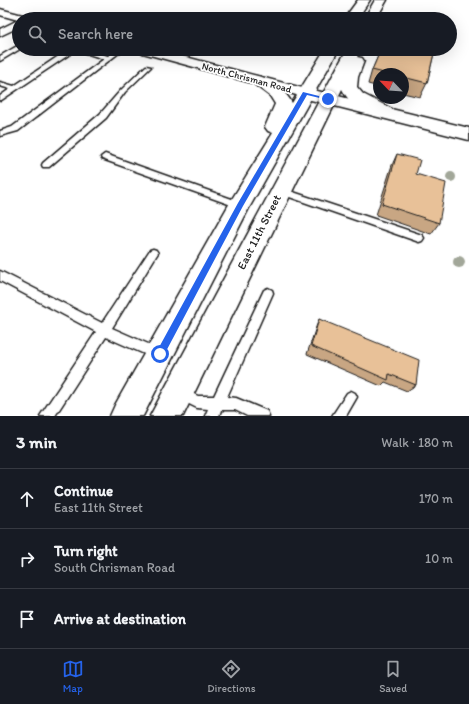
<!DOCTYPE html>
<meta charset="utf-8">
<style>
:root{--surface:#171b24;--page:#20242c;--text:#f1f3f6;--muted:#9ea1a6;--line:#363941;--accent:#2563eb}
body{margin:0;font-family:Itim,sans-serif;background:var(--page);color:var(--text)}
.compass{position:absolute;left:373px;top:68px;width:36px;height:36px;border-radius:50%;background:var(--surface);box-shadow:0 4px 16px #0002;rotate:295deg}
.stop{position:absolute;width:12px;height:12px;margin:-9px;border:3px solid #2563eb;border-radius:50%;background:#fff}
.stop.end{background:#2563eb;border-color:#fff;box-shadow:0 1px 4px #0008}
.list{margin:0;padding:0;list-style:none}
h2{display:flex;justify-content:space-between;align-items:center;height:52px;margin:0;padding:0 16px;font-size:17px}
h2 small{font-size:13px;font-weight:400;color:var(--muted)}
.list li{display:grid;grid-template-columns:26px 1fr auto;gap:12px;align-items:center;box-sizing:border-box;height:60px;padding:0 16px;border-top:1px solid var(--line)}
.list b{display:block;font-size:15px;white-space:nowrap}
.list p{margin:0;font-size:13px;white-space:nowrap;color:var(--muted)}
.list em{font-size:13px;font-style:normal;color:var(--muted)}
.icon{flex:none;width:22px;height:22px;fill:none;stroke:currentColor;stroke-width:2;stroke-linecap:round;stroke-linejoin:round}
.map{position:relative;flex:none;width:469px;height:416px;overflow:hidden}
.search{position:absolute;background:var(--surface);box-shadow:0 4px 16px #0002;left:12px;right:12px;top:12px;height:44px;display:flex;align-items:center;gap:10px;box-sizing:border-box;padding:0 14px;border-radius:22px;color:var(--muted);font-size:15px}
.sheet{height:232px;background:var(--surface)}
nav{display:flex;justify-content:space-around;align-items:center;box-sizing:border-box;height:56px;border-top:1px solid var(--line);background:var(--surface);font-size:11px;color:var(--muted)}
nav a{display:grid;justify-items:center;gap:2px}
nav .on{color:var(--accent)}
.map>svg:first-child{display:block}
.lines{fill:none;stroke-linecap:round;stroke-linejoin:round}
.service-casing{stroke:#1c1c1c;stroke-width:3}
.minor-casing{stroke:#1c1c1c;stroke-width:3}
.tertiary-casing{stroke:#1c1c1c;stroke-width:3}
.primary-casing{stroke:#1c1c1c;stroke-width:3}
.service{fill:#fff;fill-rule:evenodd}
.minor{fill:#fff;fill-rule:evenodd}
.tertiary{fill:#fff;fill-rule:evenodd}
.primary{fill:#fff;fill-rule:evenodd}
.tree{fill:#a2a799}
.wall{fill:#c8a683;stroke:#1c1c1c}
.shaded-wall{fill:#a2876a;stroke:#1c1c1c}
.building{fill:#e8c198;stroke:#1c1c1c}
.route{fill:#2563eb}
.labels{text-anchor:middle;stroke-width:3.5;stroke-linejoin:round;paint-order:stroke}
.far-street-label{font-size:10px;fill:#1c1c1c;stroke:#fff}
.street-label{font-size:12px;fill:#1c1c1c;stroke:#fff}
</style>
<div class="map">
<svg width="469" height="416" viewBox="0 0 469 416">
<rect width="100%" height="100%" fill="#fff"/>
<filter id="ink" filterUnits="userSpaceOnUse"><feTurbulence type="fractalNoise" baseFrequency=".025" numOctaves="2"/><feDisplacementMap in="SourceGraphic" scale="8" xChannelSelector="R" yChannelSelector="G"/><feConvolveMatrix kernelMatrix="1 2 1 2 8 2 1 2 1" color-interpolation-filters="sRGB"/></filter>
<g filter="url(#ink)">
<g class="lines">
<g class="service-casing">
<g id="service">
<path d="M19,45l1,4 -20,12v-5z"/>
<path d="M69,49h15l24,7 9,-7h7l-106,82 -18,5v-5l12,-4 92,-68 -28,-9 -76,51v-5l10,-7 -10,-3v-4l14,4z"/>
<path d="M146,66l5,1 -26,25 -19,26 -57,49h-6l-1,-2 1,-2 57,-49 21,-24z"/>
<path d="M105,154l138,49 1,2 -1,2h-6l-135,-48 -1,-2z"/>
<path d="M281,188l141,47 2,3 -2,3 -3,1 -141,-49 -1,-2z"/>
<path d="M153,249l3,1 2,3 -2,3 -44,72 50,22 2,4 -2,4 -4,2 -52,-23 -51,79h-15l56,-84 -96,-51v-10l102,52 48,-73z"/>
<path d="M268,288l4,2 1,3 -46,104 9,1 31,13 2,5h-22l-12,-6h-14l-2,6h-14l3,-7 -11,-1 -20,-10 -2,-4 2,-4 4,-2 17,8h16l50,-106z"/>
<path d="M351,391l4,2 2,4 -11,19h-14l15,-23z"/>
</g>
</g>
<g class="minor-casing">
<g id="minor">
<path d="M0,9l30,8 1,2h-12v8l-19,9v-7l18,-9 -18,-5z"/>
<path d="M137,49h19l154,41 2,3 -2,3h-10l-161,-44z"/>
</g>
</g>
<g class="tertiary-casing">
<path id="tertiary" d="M305,88l164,40v12l-170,-43 -2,-4 2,-4z"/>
</g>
<g class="primary-casing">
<g id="primary">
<path d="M358,0h12l-13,19h-13z"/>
<path d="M375,0h12l-11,19h-12z"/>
<path d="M325,49h14l-90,159 -106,208h-33l5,-11 117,-206 41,-66 -5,-2 -3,-4 10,-23 -5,-8 -21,-16 2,-3c15,-4 34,13 41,26z"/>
<path d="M347,49h14l-4,8 5,1 2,3 -6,16 -1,10 6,7 29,15 3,4 -3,4c-11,3 -32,-8 -41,-15 -3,-3 -7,-9 -9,-13l-159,327h-33z"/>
</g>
</g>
<use href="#service" class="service"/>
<use href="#minor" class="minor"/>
<use href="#tertiary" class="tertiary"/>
<use href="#primary" class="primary"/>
</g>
<g class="tree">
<circle cx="451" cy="177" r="5"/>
<circle cx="459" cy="262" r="6"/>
</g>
<g class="wall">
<path d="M270,49h22v1l-18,3z"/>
<path d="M381,49h54l-8,34 -7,14 -17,-4v-19h-24v13l-11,-3 4,-14z"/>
<path d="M397,154l19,20 23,49 -8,11 -55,-19 16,-50z"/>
<path d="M319,319l97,66 -9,6 -22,-9 -4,4 -74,-32 9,-27z"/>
</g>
<path class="shaded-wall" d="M274,49h18v1l-18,3z"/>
<g class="building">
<path d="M381,49h54l-8,34 -24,-6v-3h-15l-16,-4z"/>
<path d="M397,154l23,6 -4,14 30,9 -7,40 -57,-19z"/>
<path d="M319,319l100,41 -3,25 -27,-11 -1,6 -77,-34z"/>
</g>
</g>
<path class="route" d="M303,92l28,7 -3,1 -21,-5 -64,111 -80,151h-6v-6l81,-148z"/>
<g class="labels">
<g class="far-street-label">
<text transform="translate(247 77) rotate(15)" y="4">North Chrisman Road</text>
</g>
<g class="street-label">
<text transform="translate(259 232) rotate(-63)" y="4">East 11th Street</text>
</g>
</g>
</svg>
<svg class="compass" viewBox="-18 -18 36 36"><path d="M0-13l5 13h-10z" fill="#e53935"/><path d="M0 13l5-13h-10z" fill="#9ea1a6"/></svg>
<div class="stop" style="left:160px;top:354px"></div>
<div class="stop end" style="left:328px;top:99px"></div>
<div class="search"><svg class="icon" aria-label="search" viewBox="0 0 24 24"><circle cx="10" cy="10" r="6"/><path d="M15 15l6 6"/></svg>Search here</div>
</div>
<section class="sheet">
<h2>3 min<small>Walk · 180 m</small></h2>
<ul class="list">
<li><svg class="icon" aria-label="ahead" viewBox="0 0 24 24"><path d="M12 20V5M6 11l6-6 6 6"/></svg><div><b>Continue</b><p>East 11th Street</p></div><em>170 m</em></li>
<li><svg class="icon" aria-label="right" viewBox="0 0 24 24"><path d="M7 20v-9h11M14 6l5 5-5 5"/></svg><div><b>Turn right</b><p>South Chrisman Road</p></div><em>10 m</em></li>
<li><svg class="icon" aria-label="arrive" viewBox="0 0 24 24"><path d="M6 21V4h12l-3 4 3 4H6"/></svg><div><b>Arrive at destination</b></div></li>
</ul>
</section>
<nav>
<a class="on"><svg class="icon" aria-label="map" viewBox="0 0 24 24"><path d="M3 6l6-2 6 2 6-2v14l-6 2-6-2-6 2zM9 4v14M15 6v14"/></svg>Map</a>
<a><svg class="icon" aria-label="directions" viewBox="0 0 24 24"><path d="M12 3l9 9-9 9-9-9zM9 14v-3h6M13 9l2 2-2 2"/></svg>Directions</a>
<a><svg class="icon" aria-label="saved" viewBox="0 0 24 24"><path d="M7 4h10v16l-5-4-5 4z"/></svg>Saved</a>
</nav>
